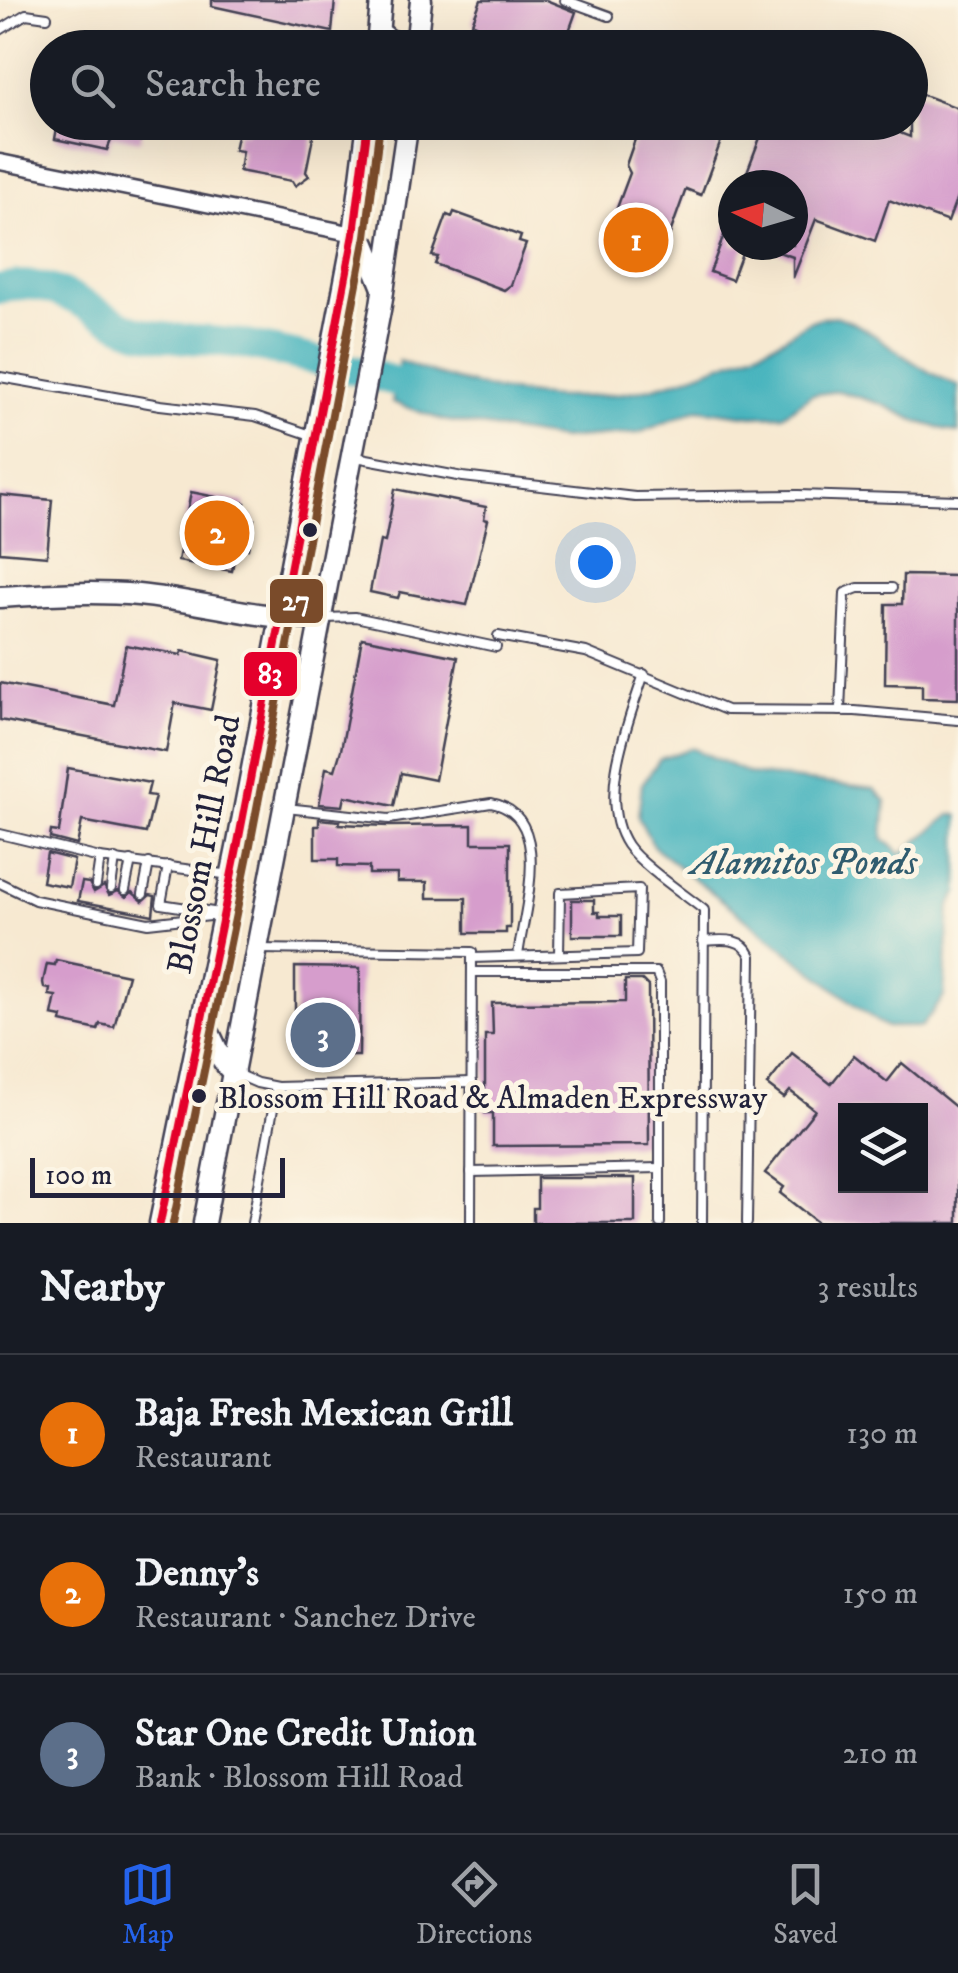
<!DOCTYPE html>
<meta charset="utf-8">
<style>
:root{--surface:#171b24;--page:#242831;--text:#f1f3f6;--muted:#9ea1a6;--line:#363941;--accent:#2563eb}
body{margin:0;font-family:"IM FELL DW Pica",serif;background:var(--page);color:var(--text)}
.controls{position:absolute;right:30px;bottom:30px;display:grid;overflow:hidden;border-radius:0px;box-shadow:0 10px 40px #0002}
.controls button{width:90px;height:90px;display:grid;place-items:center;padding:0;border:0;border-bottom:2px solid var(--line);background:var(--surface);color:var(--text);font:50px sans-serif}
.compass{position:absolute;left:718px;top:170px;width:90px;height:90px;border-radius:50%;background:var(--surface);box-shadow:0 10px 40px #0002;rotate:275deg}
.scale{position:absolute;left:30px;bottom:25px;width:255px;box-sizing:border-box;padding-left:10px;border:5px solid #22223b;border-top:0;font-size:28px;line-height:35px;white-space:nowrap;color:#22223b;-webkit-text-stroke:8px #fcf5e5;paint-order:stroke}
.you{position:absolute;left:595px;top:562px;width:35px;height:35px;margin:-25px;border:8px solid #fff;border-radius:50%;background:#1a73e8;box-shadow:0 0 0 15px #1a73e833}
.badge{display:grid;place-items:center;width:65px;height:65px;border-radius:50%;background:var(--accent);color:#fff;font-size:32px;font-weight:700}
.pin{position:absolute;translate:-50% -50%;border:5px solid #fff;box-shadow:0 2px 10px #0006}
.list{margin:0;padding:0;list-style:none}
h2{display:flex;justify-content:space-between;align-items:center;height:130px;margin:0;padding:0 40px;font-size:42px}
h2 small{font-size:32px;font-weight:400;color:var(--muted)}
.list li{display:grid;grid-template-columns:65px 1fr auto;gap:30px;align-items:center;box-sizing:border-box;height:160px;padding:0 40px;border-top:2px solid var(--line)}
.list b{display:block;font-size:38px;white-space:nowrap}
.list p{margin:0;font-size:32px;white-space:nowrap;color:var(--muted)}
.list em{font-size:32px;font-style:normal;color:var(--muted)}
.icon{flex:none;width:55px;height:55px;fill:none;stroke:currentColor;stroke-width:2;stroke-linecap:round;stroke-linejoin:round}
.map{position:relative;flex:none;width:958px;height:1223px;overflow:hidden}
.search{position:absolute;background:var(--surface);box-shadow:0 10px 40px #0002;left:30px;right:30px;top:30px;height:110px;display:flex;align-items:center;gap:25px;box-sizing:border-box;padding:0 35px;border-radius:55px;color:var(--muted);font-size:38px}
.sheet{height:610px;background:var(--surface)}
nav{display:flex;justify-content:space-around;align-items:center;box-sizing:border-box;height:140px;border-top:2px solid var(--line);background:var(--surface);font-size:28px;color:var(--muted)}
nav a{display:grid;justify-items:center;gap:5px}
nav .on{color:var(--accent)}
.map>svg:first-child{display:block}
.water{fill:#44b3bd;stroke:#336a7c;stroke-width:2.5}
.lines{fill:none;stroke-linecap:round;stroke-linejoin:round}
.river{stroke:#44b3bd;stroke-width:30}
.building{fill:#d69dcc;fill-rule:evenodd}
.lane-casing{stroke:#424052;stroke-width:12}
.street-casing{stroke:#424052;stroke-width:19}
.secondary-casing{stroke:#424052;stroke-width:25}
.lane{stroke:#fff;stroke-width:8}
.street{stroke:#fff;stroke-width:14}
.secondary{stroke:#fff;stroke-width:20}
.bus-1-casing{stroke:#fcf5e5;stroke-width:15}
.bus-2-casing{stroke:#fcf5e5;stroke-width:15}
.bus-1{stroke:#e4002b;stroke-width:8}
.bus-2{stroke:#7a4b2a;stroke-width:8}
.bus-dot{fill:#22223b;stroke:#fcf5e5;stroke-width:4}
.labels{text-anchor:middle;stroke-width:10;stroke-linejoin:round;paint-order:stroke}
.bus-label{font-size:32px;fill:#22223b;stroke:#fcf5e5;text-anchor:start}
.street-label{font-size:35px;fill:#22223b;stroke:#fcf5e5}
.water-label{font-size:38px;font-style:italic;fill:#305c6f;stroke:#fcf5e5}
.line-badge{stroke:#fcf5e5;stroke-width:4}
.badge-label{font-size:28px;text-anchor:middle;font-weight:bold;fill:#fff}
</style>
<div class="map">
<svg width="958" height="1223" viewBox="0 0 958 1223">
<rect width="100%" height="100%" fill="#fcf5e5"/>
<filter id="ink" filterUnits="userSpaceOnUse"><feTurbulence type="fractalNoise" baseFrequency=".01" numOctaves="2"/><feDisplacementMap in="SourceGraphic" scale="20" xChannelSelector="R" yChannelSelector="G"/><feConvolveMatrix kernelMatrix="1 2 1 2 8 2 1 2 1" color-interpolation-filters="sRGB"/></filter>
<filter id="wash" filterUnits="userSpaceOnUse"><feTurbulence type="fractalNoise" baseFrequency=".0048" numOctaves="4" result="noise"/><feDisplacementMap in="SourceGraphic" scale="40" xChannelSelector="R" yChannelSelector="G"/><feGaussianBlur stdDeviation="2.25" result="paint"/><feColorMatrix in="noise" values="0 0 0 0 0 0 0 0 0 0 0 0 0 0 0 0 0 1.4 0 .05"/><feComposite in="paint" operator="in"/></filter>
<g filter="url(#wash)">
<rect width="100%" height="100%" fill="#f7e9d1"/>
<g class="water">
<path d="M835,316c43,12 75,53 123,69v48l-39,-11 -38,-18 -42,-13 -28,4 -28,20 -31,1 -54,-7 -59,24 -77,6 -120,-19 -50,-18 7,-41c101,39 202,52 304,10 23,-9 48,-17 71,-28 28,-13 24,-23 61,-27z"/>
<path d="M692,748l58,26 124,15 12,12 -3,37 18,16 49,-39h8v78l-8,13 -6,91 -23,30h-34l-11,-6 -222,-174 -16,-30 4,-33 18,-25z"/>
</g>
<g class="lines">
<path class="river" d="M0,289c47,-16 85,19 127,38 36,15 81,11 120,18 62,12 124,29 185,47"/>
</g>
<g id="blocks">
<g class="building">
<path d="M212,0h123l-3,32 -120,-26z"/>
<path d="M481,0h65l30,12 -13,36h-48l-41,-16 2,-7 -4,-2z"/>
<path d="M910,90l48,18v87l-10,27 -59,-22 -14,41 -59,-22 -23,59v-21l-29,-10 29,-2v-60h-51l24,-63h106l38,15z"/>
<path d="M58,122h86l-4,19 -27,-5 -6,14 -52,-11z"/>
<path d="M248,122h68l-10,50 3,4 -14,10 -3,-5 -53,-10 3,-20 -8,-1 4,-19 8,2z"/>
<path d="M641,122h87l-27,73 -15,-6 -28,78 -49,-18 -4,-9 25,-67 -4,-8z"/>
<path d="M454,212l67,24 -2,6 7,2 -15,41 -7,5 -69,-26 3,-7 -6,-1 15,-41 5,2z"/>
<path d="M732,214l1,31h12l-13,35 -22,-8z"/>
<path d="M395,489l91,18 -2,12 4,1 -21,85 -67,-13 -2,6 -28,-6 10,-51 5,1z"/>
<path d="M191,492l54,11 -3,14 12,2 -6,30 -12,-2 -4,24 -54,-10z"/>
<path d="M0,495l52,5 -5,56 -47,-4z"/>
<path d="M903,575l55,1v123l-36,-1v-13l-37,-1 1,-80h16z"/>
<path d="M362,638l96,19 -23,123 -34,-7 -7,33 -49,-10 -2,10 -24,-2 7,-36 9,2 6,-20z"/>
<path d="M126,645l55,10 1,-4 39,9 -10,50 -36,-7 -9,49 -166,-32v-37l114,22z"/>
<path d="M68,768l82,15 -3,12 8,1 -9,37 -64,-12 -5,24 -27,-7 1,-7 8,1z"/>
<path d="M319,819l21,2 -1,3 50,2 83,-1v18h38v85h-4v5h-40v-35h-39v-16h-30v-8h-28v-7l-31,-1v-7h-23v-33h4z"/>
<path d="M47,853l27,7 -5,27 -27,-5z"/>
<path d="M82,882l7,1 5,9 10,-6 5,9 9,-4 8,6 6,-5 11,9 7,-6 5,1 -2,19 -75,-14z"/>
<path d="M572,900h22v12h5v4h22v20h-49z"/>
<path d="M56,960l72,15 -14,52 -14,-3 -2,6 -37,-8 1,-5 -10,-2 4,-19 -7,-1 1,-6 -6,-1 -1,-6 4,-18 8,1z"/>
<path d="M295,967l65,1 -1,88h-64z"/>
<path d="M625,980h17l6,6 1,159 -156,1v-33h-8v-78h8l-1,-32 133,-1z"/>
<path d="M792,1053l39,31 23,-29 33,27 15,-19 56,46v114h-140l-38,-30 4,-6 -19,-14 50,-63 -25,-19 -6,7 -17,-13zM846,1110h74v76h-74z"/>
<path d="M537,1178h98v45h-102v-15h4z"/>
</g>
</g>
</g>
<g filter="url(#ink)">
<use href="#blocks" fill-opacity="0" stroke="#424052" stroke-width="2.5"/>
<g class="lines">
<g class="lane-casing">
<g id="lane">
<path d="M565,0l44,16"/>
<path d="M0,30l26,-16 21,3"/>
<path d="M0,377l160,28 95,11 59,20"/>
<path d="M356,457l107,20 172,20 163,-2 160,5"/>
<path d="M325,618l30,-1 141,30"/>
<path d="M498,636l88,16 140,58 129,1 103,9"/>
<path d="M644,674c-15,46 -48,125 -17,171 13,19 57,49 77,65l-2,313"/>
<path d="M840,711l5,-118 13,-5h34"/>
<path d="M286,808l103,11 102,-16c65,12 32,110 27,153"/>
<path d="M0,834l100,24 131,17"/>
<path d="M168,866l-7,38 52,8"/>
<path d="M0,883l35,17 113,23 71,-8"/>
<path d="M96,885l4,-27"/>
<path d="M111,888l4,-29"/>
<path d="M125,890l6,-29"/>
<path d="M143,894l6,-31"/>
<path d="M703,941c19,-1 39,-5 48,15l-4,267"/>
<path d="M258,949l214,3 -1,271"/>
<path d="M472,958l165,-5 2,-64 -79,4 -1,62"/>
<path d="M472,972h184l4,10v241"/>
<path d="M234,1073l23,10 20,4 195,-5"/>
<path d="M702,1104l48,-2"/>
<path d="M471,1172l189,-4"/>
<path d="M252,1223l25,-136"/>
</g>
</g>
<g class="street-casing">
<path id="street" d="M0,162l354,72"/>
</g>
<g class="secondary-casing">
<g id="secondary">
<path d="M379,32l20,16"/>
<path d="M377,48l4,-48"/>
<path d="M416,48l5,-48"/>
<path d="M354,234l11,10 18,44"/>
<path d="M0,597c46,-3 92,-6 138,-2 62,6 120,24 182,24"/>
<path d="M202,1021c13,18 15,38 32,52"/>
<path d="M160,1223l77,-375 117,-614 14,-112"/>
<path d="M204,1223l177,-918 27,-183"/>
</g>
</g>
<use href="#lane" class="lane"/>
<use href="#street" class="street"/>
<use href="#secondary" class="secondary"/>
<g class="bus-1-casing">
<path id="bus-1" d="M160,1223l77,-375 117,-614 14,-112"/>
</g>
<g class="bus-2-casing">
<path id="bus-2" d="M173,1223l76,-373 117,-614 14,-112"/>
</g>
<use href="#bus-1" class="bus-1"/>
<use href="#bus-2" class="bus-2"/>
</g>
</g>
<g class="bus-dot">
<circle cx="310" cy="530" r="9"/>
<circle cx="199" cy="1096" r="9"/>
</g>
<g class="labels">
<g class="bus-label">
<text x="218" y="1108">Blossom Hill Road &amp; Almaden Expressway</text>
</g>
<g class="street-label">
<text transform="translate(203 844) rotate(-79)" y="12">Blossom Hill Road</text>
</g>
<g class="water-label">
<text x="804" y="874">Alamitos Ponds</text>
</g>
</g>
<g class="line-badge">
<rect x="268" y="577" width="57" height="48" rx="10" fill="#7a4b2a"/>
<rect x="242" y="650" width="57" height="48" rx="10" fill="#e4002b"/>
</g>
<g class="badge-label">
<text x="296" y="610">27</text>
<text x="270" y="683">83</text>
</g>
</svg>
<div class="controls">
<button><svg class="icon" aria-label="layers" viewBox="0 0 24 24"><path d="M12 4l9 5-9 5-9-5zM3 14l9 5 9-5"/></svg></button>
</div>
<svg class="compass" viewBox="-18 -18 36 36"><path d="M0-13l5 13h-10z" fill="#e53935"/><path d="M0 13l5-13h-10z" fill="#9ea1a6"/></svg>
<div class="scale">100 m</div>
<div class="you"></div>
<div class="pin badge" style="left:636px;top:240px;background:#e8710a">1</div>
<div class="pin badge" style="left:217px;top:533px;background:#e8710a">2</div>
<div class="pin badge" style="left:323px;top:1035px;background:#5c6f8a">3</div>
<div class="search"><svg class="icon" aria-label="search" viewBox="0 0 24 24"><circle cx="10" cy="10" r="6"/><path d="M15 15l6 6"/></svg>Search here</div>
</div>
<section class="sheet">
<h2>Nearby<small>3 results</small></h2>
<ul class="list">
<li><span class="badge" style="background:#e8710a">1</span><div><b>Baja Fresh Mexican Grill</b><p>Restaurant</p></div><em>130 m</em></li>
<li><span class="badge" style="background:#e8710a">2</span><div><b>Denny's</b><p>Restaurant · Sanchez Drive</p></div><em>150 m</em></li>
<li><span class="badge" style="background:#5c6f8a">3</span><div><b>Star One Credit Union</b><p>Bank · Blossom Hill Road</p></div><em>210 m</em></li>
</ul>
</section>
<nav>
<a class="on"><svg class="icon" aria-label="map" viewBox="0 0 24 24"><path d="M3 6l6-2 6 2 6-2v14l-6 2-6-2-6 2zM9 4v14M15 6v14"/></svg>Map</a>
<a><svg class="icon" aria-label="directions" viewBox="0 0 24 24"><path d="M12 3l9 9-9 9-9-9zM9 14v-3h6M13 9l2 2-2 2"/></svg>Directions</a>
<a><svg class="icon" aria-label="saved" viewBox="0 0 24 24"><path d="M7 4h10v16l-5-4-5 4z"/></svg>Saved</a>
</nav>
